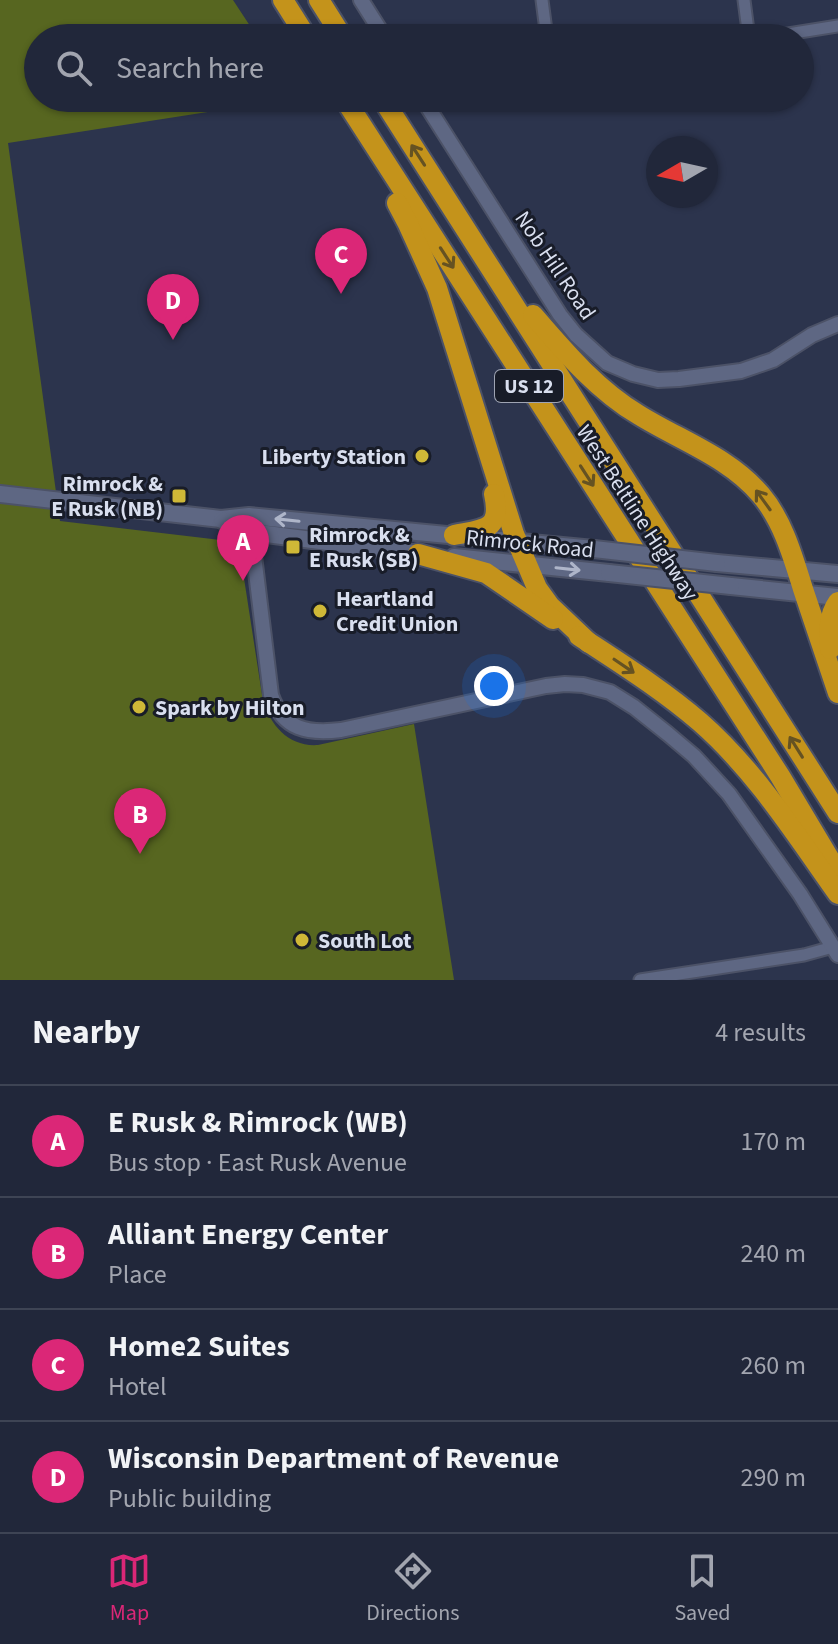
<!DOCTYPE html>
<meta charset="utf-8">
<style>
:root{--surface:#21273a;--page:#292f42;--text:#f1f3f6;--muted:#a2a5af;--line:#3e4454;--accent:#db2777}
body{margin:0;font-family:"Source Sans 3",sans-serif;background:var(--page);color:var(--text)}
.compass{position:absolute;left:646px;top:136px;width:72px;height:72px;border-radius:50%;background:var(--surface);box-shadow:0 2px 6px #0004;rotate:261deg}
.you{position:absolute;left:494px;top:686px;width:28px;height:28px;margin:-20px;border:6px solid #fff;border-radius:50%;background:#1a73e8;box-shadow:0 0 0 12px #1a73e833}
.badge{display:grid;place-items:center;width:52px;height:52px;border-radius:50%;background:var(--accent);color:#fff;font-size:26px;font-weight:700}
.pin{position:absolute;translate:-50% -66px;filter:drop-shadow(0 2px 4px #0008)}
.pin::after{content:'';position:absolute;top:42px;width:28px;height:24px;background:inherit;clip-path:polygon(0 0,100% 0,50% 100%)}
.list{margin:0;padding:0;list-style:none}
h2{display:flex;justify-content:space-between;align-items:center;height:104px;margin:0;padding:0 32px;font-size:34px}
h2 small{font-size:26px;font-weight:400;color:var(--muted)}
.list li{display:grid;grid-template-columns:52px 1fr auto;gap:24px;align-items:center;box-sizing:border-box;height:112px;padding:0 32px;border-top:2px solid var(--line)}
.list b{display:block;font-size:30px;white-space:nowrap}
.list p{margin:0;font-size:26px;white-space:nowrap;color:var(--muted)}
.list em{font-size:26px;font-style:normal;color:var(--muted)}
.icon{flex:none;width:44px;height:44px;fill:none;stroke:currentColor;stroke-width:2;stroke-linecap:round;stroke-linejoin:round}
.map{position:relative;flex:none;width:838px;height:980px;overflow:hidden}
.search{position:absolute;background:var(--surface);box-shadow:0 2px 6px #0004;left:24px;right:24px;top:24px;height:88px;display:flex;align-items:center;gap:20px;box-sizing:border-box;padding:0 28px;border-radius:44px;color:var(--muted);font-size:30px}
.sheet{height:552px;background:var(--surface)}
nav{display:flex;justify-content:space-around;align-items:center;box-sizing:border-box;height:112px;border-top:2px solid var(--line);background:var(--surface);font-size:22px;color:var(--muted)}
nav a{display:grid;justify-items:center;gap:4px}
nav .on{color:var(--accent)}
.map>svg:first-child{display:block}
.green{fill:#576620}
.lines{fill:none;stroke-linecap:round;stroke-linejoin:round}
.minor-casing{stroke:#4c5267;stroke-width:15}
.tertiary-casing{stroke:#4c5267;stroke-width:18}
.secondary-casing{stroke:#4c5267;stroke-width:20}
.motorway-casing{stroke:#4c5267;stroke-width:24}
.minor{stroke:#5e6783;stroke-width:11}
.tertiary{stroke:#5e6783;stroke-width:14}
.secondary{stroke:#5e6783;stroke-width:16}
.motorway{stroke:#c4931b;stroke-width:20}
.secondary-bridge-casing{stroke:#4c5267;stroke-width:20;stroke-linecap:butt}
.secondary-bridge{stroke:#5e6783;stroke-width:16}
.oneway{stroke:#655222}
.oneway2{stroke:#aeb5c9}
.poi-dot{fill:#cfb837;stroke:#181c28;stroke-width:3}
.labels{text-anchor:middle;stroke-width:6;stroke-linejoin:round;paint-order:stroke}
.shield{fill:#181c28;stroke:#9fa4b3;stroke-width:2}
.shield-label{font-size:20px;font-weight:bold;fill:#d9dfef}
.street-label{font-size:22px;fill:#d9dfef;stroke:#181c28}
.poi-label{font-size:22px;font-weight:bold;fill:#d9dfef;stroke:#181c28;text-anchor:start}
</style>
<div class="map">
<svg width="838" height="980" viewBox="0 0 838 980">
<rect width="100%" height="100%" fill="#2c344d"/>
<path class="green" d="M0,0h233l25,38h-220v60h259l-289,45 52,378 169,20 10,5 24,155c8,25 26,46 55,44l96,-21 40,256h-454z"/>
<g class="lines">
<g class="minor-casing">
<g id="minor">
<path d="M542,0l5,38"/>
<path d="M744,0l5,38"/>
<path d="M762,38l76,-12"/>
<path d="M640,980l164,-25 29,-8"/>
</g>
</g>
<g class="tertiary-casing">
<g id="tertiary">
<path d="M361,0l24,38"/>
<path d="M422,98l138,217 16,20 31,28 26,11 25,6 21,-1 62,-8 32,-11 39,-25 26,-11"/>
<path d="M250,523l21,172c12,35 37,39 70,35l205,-44 19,-2 18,1 27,7 24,15 34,27 26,22 35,38 71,100 38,61"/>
</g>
</g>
<g class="secondary-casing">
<g id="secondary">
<path d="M0,494l221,25 28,-3 345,33"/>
<path d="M222,520l29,12 176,23"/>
<path d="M454,557l155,16"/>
<path d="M717,563l121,11"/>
<path d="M731,586l107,11"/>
</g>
</g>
<g class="motorway-casing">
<g id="motorway">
<path d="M283,0l24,38"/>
<path d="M319,0l24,38"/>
<path d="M344,98l436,678 58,97"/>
<path d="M382,98l456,715"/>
<path d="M397,203l11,21 29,64 77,246 23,54 13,18 39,37"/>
<path d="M533,315c32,37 64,75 106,100 42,26 90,42 122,80 22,26 32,62 42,94 12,35 23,69 35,104"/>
<path d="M454,535c30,-6 48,-4 40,-41"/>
<path d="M418,554l68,19 67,46"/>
<path d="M579,636c41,27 84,54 121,86 55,48 96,113 138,172"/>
<path d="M830,649c-1,-17 -2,-33 8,-47"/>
</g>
</g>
<use href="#minor" class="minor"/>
<use href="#tertiary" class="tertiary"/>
<use href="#secondary" class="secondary"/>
<use href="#motorway" class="motorway"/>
<g class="secondary-bridge-casing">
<g id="secondary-bridge">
<path d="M594,549l123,14"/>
<path d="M609,573l122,13"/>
</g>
</g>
<use href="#secondary-bridge" class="secondary-bridge"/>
</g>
<defs><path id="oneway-shaft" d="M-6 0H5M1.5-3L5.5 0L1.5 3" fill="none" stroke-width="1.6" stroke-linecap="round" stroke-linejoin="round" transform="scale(2)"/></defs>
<g class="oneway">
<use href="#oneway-shaft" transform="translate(418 155) rotate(-123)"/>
<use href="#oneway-shaft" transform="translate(447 258) rotate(57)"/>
<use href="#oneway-shaft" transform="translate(587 476) rotate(57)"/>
<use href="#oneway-shaft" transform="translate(763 500) rotate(-126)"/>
<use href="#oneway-shaft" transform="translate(624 666) rotate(34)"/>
<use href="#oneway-shaft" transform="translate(796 747) rotate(-122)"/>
</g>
<g class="oneway2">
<use href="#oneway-shaft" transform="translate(287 520) rotate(-174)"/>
<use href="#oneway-shaft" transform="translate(568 569) rotate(6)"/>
</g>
<g class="poi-dot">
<circle cx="422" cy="456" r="8"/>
<rect x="171" y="488" width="16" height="16" rx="4"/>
<rect x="285" y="539" width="16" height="16" rx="4"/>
<circle cx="320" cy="611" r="8"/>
<circle cx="139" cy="707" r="8"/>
<circle cx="302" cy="940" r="8"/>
</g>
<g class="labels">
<rect class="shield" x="495" y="370" width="68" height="32" rx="6"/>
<g class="shield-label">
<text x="529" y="393">US 12</text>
</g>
<g class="street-label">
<text transform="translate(556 265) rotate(56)" y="8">Nob Hill Road</text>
<text transform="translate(638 512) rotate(57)" y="8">West Beltline Highway</text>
<text transform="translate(530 543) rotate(6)" y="8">Rimrock Road</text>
</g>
<g class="poi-label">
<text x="406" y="464" text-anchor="end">Liberty Station</text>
<text x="163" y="491" text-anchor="end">Rimrock &amp;<tspan x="163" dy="25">E Rusk (NB)</tspan></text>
<text x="309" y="542">Rimrock &amp;<tspan x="309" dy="25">E Rusk (SB)</tspan></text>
<text x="336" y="606">Heartland<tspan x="336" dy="25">Credit Union</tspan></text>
<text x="155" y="715">Spark by Hilton</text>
<text x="318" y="948">South Lot</text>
</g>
</g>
</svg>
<svg class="compass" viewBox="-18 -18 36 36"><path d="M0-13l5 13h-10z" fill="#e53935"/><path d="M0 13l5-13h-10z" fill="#a2a5af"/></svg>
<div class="you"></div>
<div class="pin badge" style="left:243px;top:581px">A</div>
<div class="pin badge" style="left:140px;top:854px">B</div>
<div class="pin badge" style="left:341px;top:294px">C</div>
<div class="pin badge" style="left:173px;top:340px">D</div>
<div class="search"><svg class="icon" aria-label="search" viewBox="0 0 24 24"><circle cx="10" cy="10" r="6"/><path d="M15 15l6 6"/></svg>Search here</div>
</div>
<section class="sheet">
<h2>Nearby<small>4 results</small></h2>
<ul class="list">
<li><span class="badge">A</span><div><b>E Rusk &amp; Rimrock (WB)</b><p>Bus stop · East Rusk Avenue</p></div><em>170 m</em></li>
<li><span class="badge">B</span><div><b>Alliant Energy Center</b><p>Place</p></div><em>240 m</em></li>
<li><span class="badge">C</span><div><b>Home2 Suites</b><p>Hotel</p></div><em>260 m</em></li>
<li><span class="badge">D</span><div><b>Wisconsin Department of Revenue</b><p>Public building</p></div><em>290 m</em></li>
</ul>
</section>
<nav>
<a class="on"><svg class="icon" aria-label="map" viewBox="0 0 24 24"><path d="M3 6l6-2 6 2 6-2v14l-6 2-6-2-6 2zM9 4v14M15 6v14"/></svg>Map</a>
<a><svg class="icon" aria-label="directions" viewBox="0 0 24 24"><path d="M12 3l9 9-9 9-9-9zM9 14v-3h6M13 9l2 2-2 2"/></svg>Directions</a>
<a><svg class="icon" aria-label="saved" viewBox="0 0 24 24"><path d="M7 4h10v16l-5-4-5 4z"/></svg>Saved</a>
</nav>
